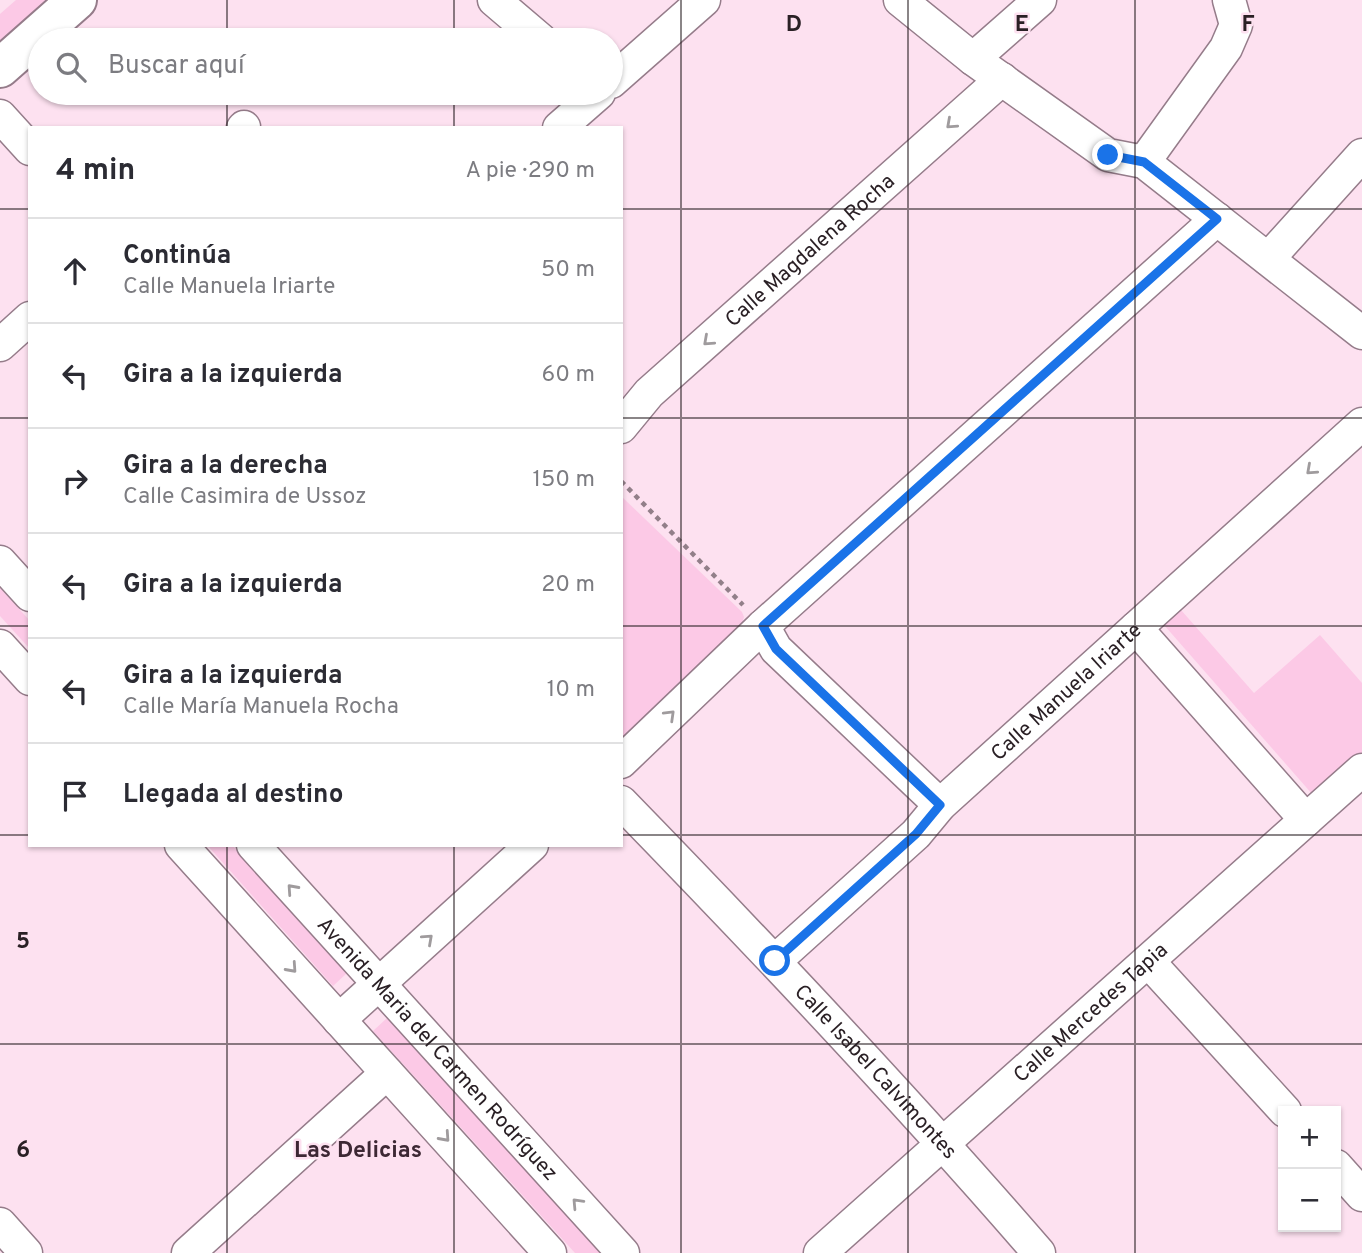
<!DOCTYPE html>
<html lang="es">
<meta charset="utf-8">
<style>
:root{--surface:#fff;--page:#f2f2f3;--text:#2b2b33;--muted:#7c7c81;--line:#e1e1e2}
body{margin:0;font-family:Overpass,sans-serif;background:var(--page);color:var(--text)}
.controls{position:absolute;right:21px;bottom:21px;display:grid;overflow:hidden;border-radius:0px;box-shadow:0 2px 5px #0004}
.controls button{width:63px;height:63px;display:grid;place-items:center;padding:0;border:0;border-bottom:2px solid var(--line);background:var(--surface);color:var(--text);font:35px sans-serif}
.stop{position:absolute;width:21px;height:21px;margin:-16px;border:5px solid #1a73e8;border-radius:50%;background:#fff}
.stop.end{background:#1a73e8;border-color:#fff;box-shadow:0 2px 7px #0008}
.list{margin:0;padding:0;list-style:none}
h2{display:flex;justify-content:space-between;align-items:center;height:91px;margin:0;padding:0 28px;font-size:30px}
h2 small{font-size:23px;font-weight:400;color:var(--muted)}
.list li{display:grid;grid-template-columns:46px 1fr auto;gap:21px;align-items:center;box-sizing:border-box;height:105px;padding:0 28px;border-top:2px solid var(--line)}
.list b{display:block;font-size:26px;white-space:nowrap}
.list p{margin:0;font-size:23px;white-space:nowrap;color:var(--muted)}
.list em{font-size:23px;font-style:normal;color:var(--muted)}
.icon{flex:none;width:38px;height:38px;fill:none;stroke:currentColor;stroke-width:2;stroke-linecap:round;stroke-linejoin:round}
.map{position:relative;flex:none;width:1362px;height:1253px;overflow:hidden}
.search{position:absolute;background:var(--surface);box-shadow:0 2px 5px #0004;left:28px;top:28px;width:595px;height:77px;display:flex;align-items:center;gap:18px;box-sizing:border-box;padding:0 24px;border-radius:38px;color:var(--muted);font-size:26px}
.panel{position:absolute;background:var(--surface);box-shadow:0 2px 5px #0004;left:28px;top:126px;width:595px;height:721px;border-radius:0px}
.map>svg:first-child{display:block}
.green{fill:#fcc9e6}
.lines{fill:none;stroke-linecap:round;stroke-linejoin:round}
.minor-casing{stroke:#957c8a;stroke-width:35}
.major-casing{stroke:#957c8a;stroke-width:42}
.path{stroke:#927f89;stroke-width:4.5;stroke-dasharray:5 5;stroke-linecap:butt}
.minor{stroke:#fff;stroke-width:32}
.major{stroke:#fff;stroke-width:38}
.oneway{stroke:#9f9b9d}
.route{stroke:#1a73e8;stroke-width:9}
.grid{fill:none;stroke:#2a2025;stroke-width:2;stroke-opacity:0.55}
.labels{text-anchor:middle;stroke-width:5;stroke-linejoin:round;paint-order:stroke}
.street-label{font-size:21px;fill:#2a2025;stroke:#fde1f0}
.neighbourhood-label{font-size:23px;font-weight:bold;fill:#3d2834;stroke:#fde1f0}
.grid-label{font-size:23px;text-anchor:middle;font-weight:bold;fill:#2a2025;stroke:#fde1f0;stroke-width:5;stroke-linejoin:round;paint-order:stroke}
</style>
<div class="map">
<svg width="1362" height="1253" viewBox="0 0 1362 1253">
<rect width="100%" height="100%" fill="#fde1f0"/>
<g class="green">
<path d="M16,0h37l-53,45v-31z"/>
<path d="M621,496l121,116 2,5 -3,10 -120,114z"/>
<path d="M0,588l30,33v28l-30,-33z"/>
<path d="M1181,610l73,83 66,-58 42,48v69l-49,43 -149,-170z"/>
<path d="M207,845h25l115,128 -14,13z"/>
<path d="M387,1018l214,235h-26l-202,-222z"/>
</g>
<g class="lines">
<g class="minor-casing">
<g id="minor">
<path d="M494,0l47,40"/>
<path d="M900,0l73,59 135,96 36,7 218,171"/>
<path d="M973,59l67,-59"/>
<path d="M611,82l93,-82"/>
<path d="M0,116l30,33"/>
<path d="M243,128l1,-1"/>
<path d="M559,128l40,-35"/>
<path d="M1144,162l82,-114 10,-23 -7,-25"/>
<path d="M1268,259l94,-104"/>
<path d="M0,345l30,-27"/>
<path id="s1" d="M621,427l28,-34 353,-314"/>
<path d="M0,562l30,33"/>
<path d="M763,626l13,23 164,156"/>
<path d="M1136,628l170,192"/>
<path d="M0,646l30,33"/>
<path d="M621,762l142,-136 454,-407"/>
<path id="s2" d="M621,802c143,147 284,296 418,451"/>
<path d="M181,845l369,408"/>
<path id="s3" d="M253,845l370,408"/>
<path id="s4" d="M775,961l141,-127 24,-29 422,-381"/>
<path d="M1148,961l137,150"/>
<path d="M339,1020l193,-175"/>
<path d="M1336,1166l26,29"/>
<path d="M0,1224l26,29"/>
<path d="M188,1253l199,-180"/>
<path id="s5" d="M820,1253l542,-483"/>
</g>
</g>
<g class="major-casing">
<path id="major" d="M0,68l77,-68"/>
</g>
<path class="path" d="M621,481l122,124"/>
<use href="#minor" class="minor"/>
<use href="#major" class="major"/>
</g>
<defs><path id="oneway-chevron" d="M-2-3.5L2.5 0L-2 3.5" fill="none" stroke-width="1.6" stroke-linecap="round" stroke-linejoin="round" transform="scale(1.75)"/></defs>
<g class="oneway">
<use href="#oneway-chevron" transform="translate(951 124) rotate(138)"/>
<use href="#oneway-chevron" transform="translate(708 341) rotate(138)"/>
<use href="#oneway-chevron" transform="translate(1311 470) rotate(138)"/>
<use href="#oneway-chevron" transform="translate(670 715) rotate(-44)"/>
<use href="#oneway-chevron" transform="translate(292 889) rotate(-132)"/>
<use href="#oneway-chevron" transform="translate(428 939) rotate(-42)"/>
<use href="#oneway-chevron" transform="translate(292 968) rotate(48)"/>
<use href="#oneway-chevron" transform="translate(445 1137) rotate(48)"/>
<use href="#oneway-chevron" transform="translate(577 1203) rotate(-133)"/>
</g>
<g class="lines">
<path class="route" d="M775,961l141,-127 24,-29 -164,-156 -13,-23 454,-407 -73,-57 -36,-7"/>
</g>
<path class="grid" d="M227,0v40M454,0v40M681,0v1253M908,0v1253M1135,0v1253M227,93v35M454,93v35M0,209h30M621,209h741M0,418h30M621,418h741M0,626h30M621,626h741M0,835h30M621,835h741M227,845v408M454,845v408M0,1044h1362"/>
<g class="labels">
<g class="street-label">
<text dy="7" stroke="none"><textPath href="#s1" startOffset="259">Calle Magdalena Rocha</textPath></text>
<text dy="7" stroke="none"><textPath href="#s4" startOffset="397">Calle Manuela Iriarte</textPath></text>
<text dy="7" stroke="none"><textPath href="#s5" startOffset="362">Calle Mercedes Tapia</textPath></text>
<text dy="7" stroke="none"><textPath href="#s3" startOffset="275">Avenida Maria del Carmen Rodríguez</textPath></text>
<text dy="7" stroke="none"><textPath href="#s2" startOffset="371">Calle Isabel Calvimontes</textPath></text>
</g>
<g class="neighbourhood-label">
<text x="358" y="1157">Las Delicias</text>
</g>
</g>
<g class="grid-label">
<text x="794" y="31">D</text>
<text x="1022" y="31">E</text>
<text x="1248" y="31">F</text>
<text x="23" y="948">5</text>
<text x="23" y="1157">6</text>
</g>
</svg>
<div class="controls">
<button>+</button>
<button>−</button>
</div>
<div class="stop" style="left:775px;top:961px"></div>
<div class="stop end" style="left:1108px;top:155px"></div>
<div class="search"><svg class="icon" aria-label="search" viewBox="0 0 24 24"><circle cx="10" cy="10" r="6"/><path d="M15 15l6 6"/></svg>Buscar aquí</div>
<section class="panel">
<h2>4 min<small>A pie · 290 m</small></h2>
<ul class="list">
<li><svg class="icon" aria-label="ahead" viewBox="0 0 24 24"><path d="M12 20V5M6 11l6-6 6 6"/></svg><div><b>Continúa</b><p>Calle Manuela Iriarte</p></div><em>50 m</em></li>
<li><svg class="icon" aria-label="left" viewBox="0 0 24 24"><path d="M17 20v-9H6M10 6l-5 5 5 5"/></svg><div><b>Gira a la izquierda</b></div><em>60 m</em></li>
<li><svg class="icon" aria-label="right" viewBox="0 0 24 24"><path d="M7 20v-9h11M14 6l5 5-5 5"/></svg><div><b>Gira a la derecha</b><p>Calle Casimira de Ussoz</p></div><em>150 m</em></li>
<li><svg class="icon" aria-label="left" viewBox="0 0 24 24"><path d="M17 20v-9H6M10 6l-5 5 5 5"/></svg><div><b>Gira a la izquierda</b></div><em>20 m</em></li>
<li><svg class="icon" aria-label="left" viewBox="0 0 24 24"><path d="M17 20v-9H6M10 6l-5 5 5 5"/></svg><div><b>Gira a la izquierda</b><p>Calle María Manuela Rocha</p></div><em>10 m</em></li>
<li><svg class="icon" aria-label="arrive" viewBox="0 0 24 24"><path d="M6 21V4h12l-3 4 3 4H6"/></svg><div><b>Llegada al destino</b></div></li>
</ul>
</section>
</div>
